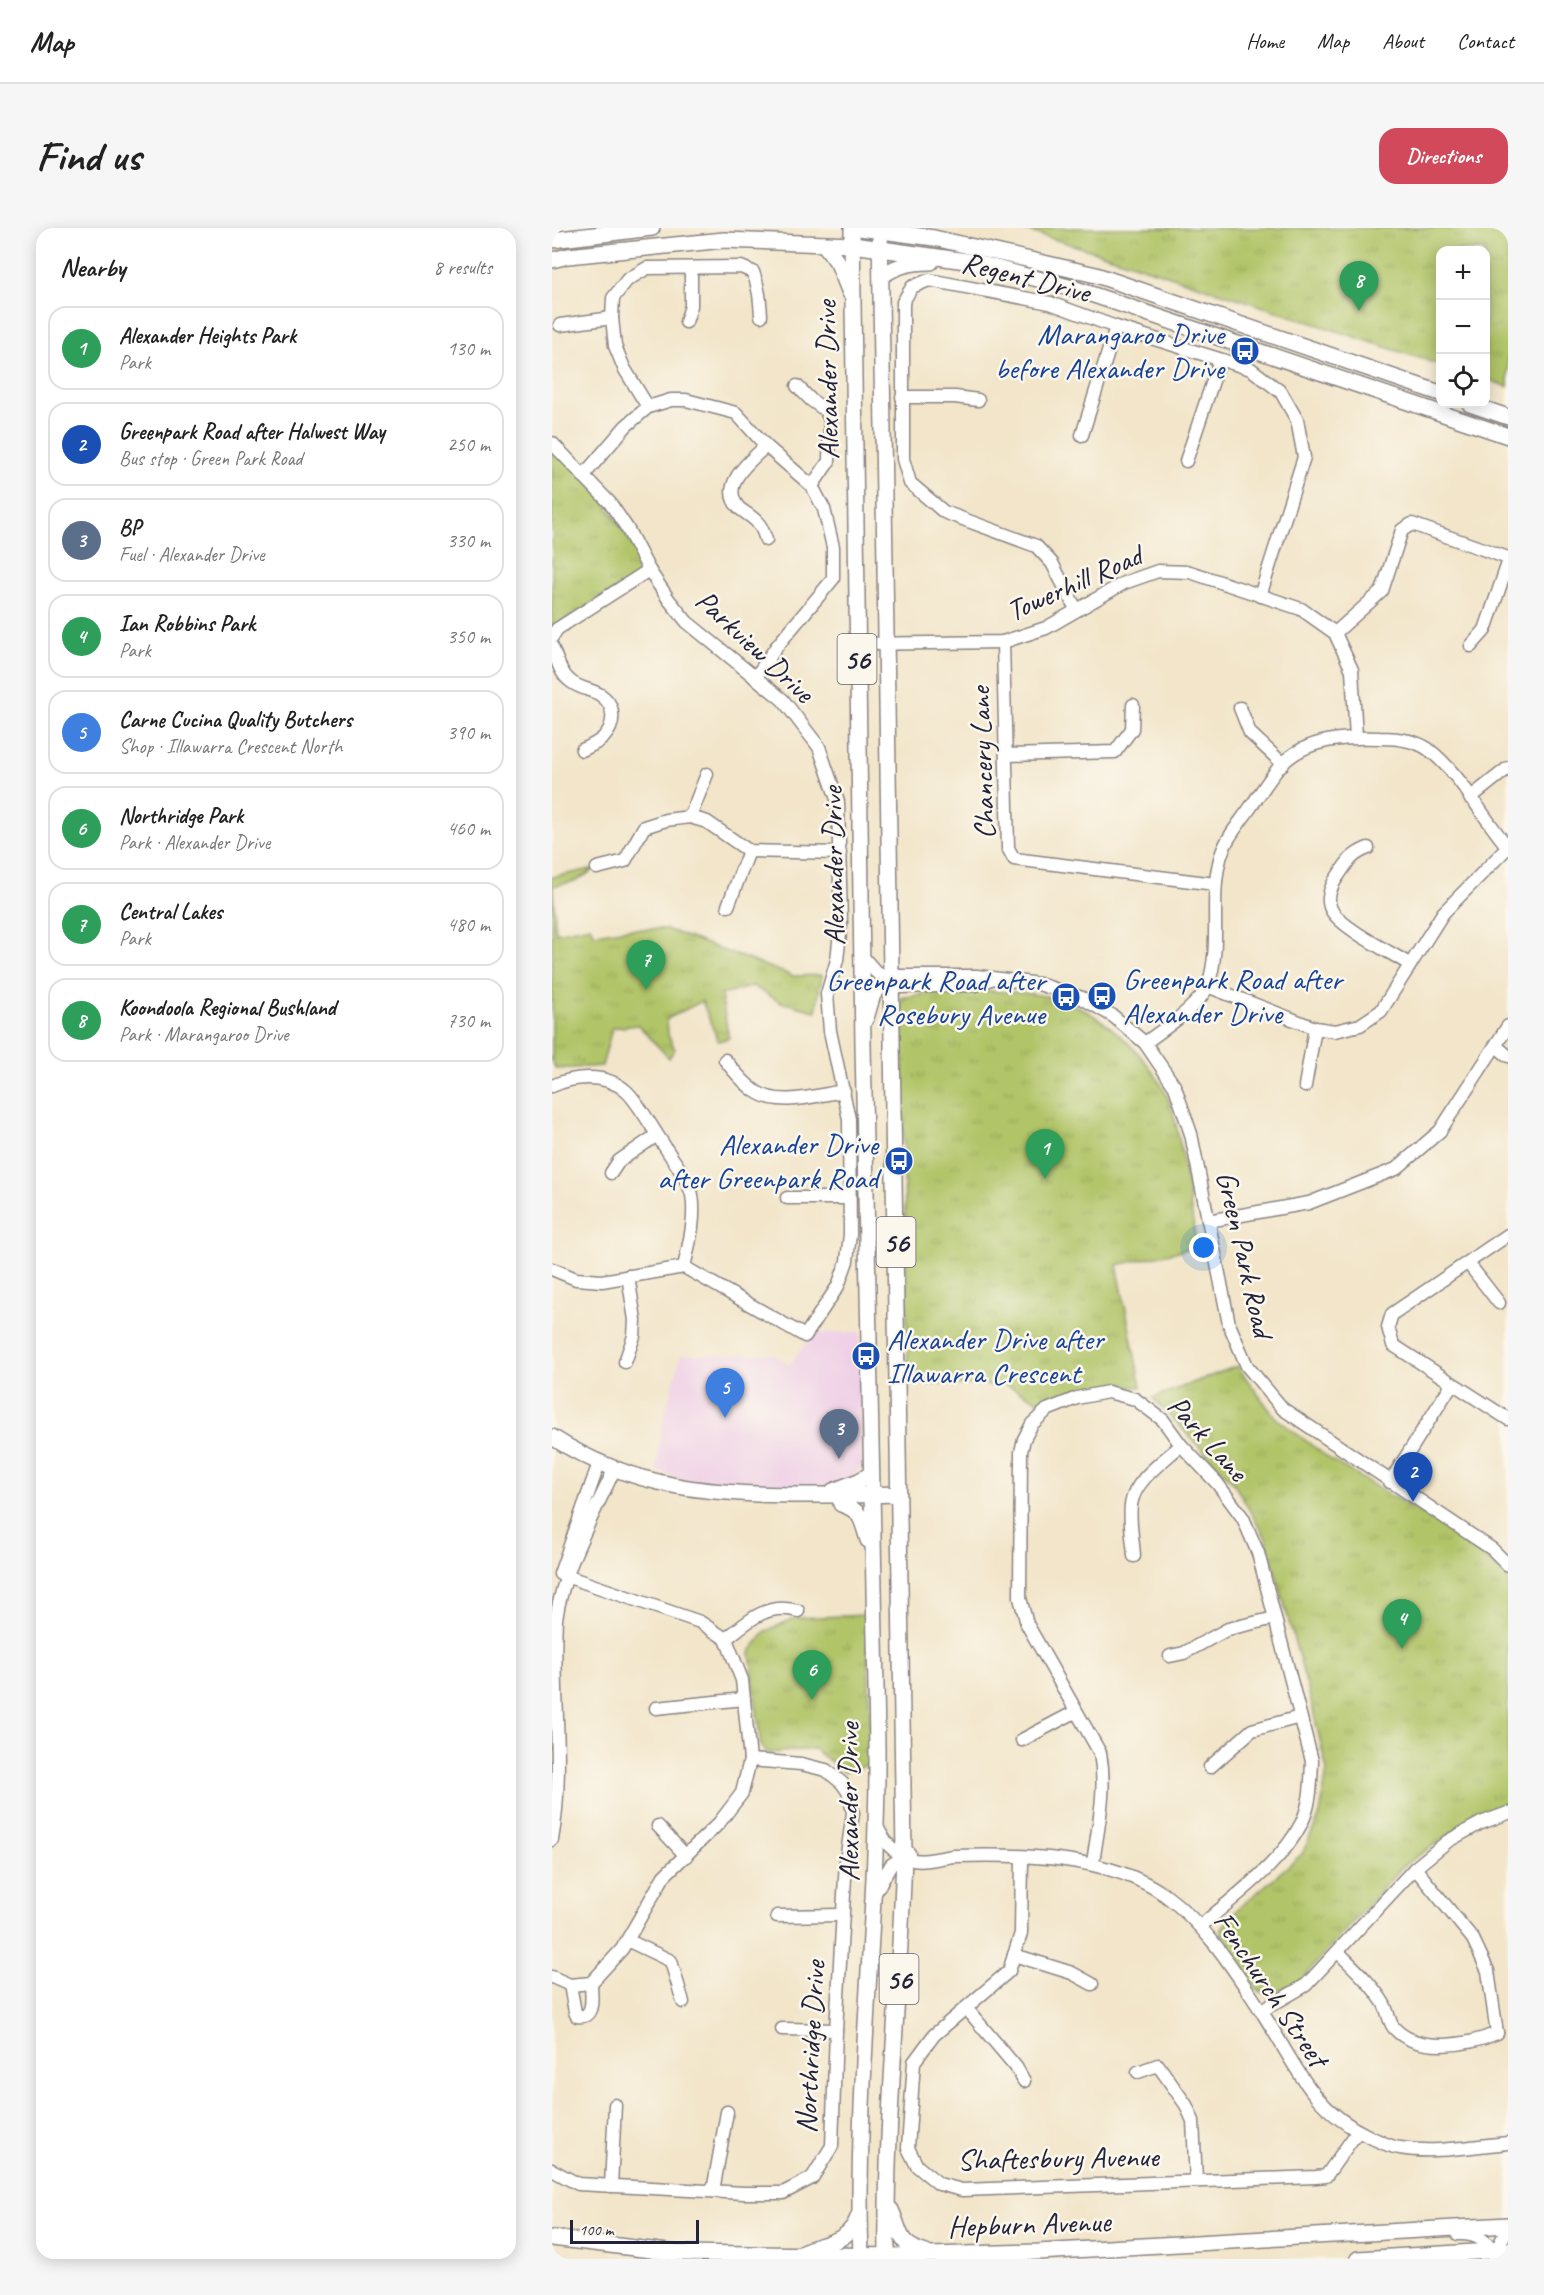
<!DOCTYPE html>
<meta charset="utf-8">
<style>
:root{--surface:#fff;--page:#f6f6f6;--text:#222;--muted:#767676;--line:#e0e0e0;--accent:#d1495b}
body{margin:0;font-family:Caveat,sans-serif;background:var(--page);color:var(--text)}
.controls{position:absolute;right:18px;top:18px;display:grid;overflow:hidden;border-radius:12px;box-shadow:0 3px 15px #0003}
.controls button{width:54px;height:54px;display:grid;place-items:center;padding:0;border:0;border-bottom:2px solid var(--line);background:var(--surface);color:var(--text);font:30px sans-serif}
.scale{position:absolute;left:18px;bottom:15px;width:129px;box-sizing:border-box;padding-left:6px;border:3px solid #22223b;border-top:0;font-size:16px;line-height:21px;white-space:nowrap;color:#22223b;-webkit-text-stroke:4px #fbf7ec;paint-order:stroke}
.you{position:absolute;left:652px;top:1020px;width:21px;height:21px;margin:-15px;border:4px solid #fff;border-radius:50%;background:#1a73e8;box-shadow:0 0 0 9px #1a73e833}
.badge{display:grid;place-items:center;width:39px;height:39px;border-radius:50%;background:var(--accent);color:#fff;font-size:20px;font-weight:700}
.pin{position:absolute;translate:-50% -50px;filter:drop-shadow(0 2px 3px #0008)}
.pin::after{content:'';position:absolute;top:32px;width:21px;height:18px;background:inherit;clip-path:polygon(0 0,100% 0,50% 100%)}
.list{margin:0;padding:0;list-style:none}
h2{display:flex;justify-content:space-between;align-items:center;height:78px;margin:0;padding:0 24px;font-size:26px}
h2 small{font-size:20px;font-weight:400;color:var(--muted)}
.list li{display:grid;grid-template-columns:39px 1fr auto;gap:18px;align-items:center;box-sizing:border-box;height:84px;margin:0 12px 12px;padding:0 12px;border:2px solid var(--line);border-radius:18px}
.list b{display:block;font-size:22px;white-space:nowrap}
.list p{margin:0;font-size:20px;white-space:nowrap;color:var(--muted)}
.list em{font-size:20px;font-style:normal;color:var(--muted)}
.icon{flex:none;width:33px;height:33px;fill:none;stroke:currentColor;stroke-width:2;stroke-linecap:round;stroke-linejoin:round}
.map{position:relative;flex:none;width:956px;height:2031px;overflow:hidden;border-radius:18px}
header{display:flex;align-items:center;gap:36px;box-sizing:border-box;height:84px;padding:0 30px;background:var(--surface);border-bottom:2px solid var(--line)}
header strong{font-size:28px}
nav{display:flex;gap:33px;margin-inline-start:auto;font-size:21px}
.intro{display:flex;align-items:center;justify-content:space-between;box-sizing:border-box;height:144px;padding:0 36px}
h1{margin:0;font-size:42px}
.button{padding:15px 27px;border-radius:18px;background:var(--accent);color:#fff;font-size:21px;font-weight:700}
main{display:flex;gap:36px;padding:0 36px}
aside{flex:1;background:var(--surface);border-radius:18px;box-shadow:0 3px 15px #0003}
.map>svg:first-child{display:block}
.built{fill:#efd0e6}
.park{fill:url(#park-tufts);stroke:#6a7352;stroke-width:1.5}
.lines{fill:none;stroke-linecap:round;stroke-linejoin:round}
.minor-casing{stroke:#8a8482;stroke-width:15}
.major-casing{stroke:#8a8482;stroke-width:18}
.minor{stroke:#fff;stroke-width:12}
.major{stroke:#fff;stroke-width:15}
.labels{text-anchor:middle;stroke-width:5;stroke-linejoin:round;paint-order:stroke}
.shield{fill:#fbf7ec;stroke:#636270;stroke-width:1.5}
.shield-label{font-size:28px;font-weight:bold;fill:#22223b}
.street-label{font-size:30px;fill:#22223b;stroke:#fbf7ec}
.transit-label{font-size:30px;fill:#164399;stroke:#fbf7ec;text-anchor:end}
</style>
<header>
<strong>Map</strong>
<nav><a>Home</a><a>Map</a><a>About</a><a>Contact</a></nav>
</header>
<div class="intro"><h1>Find us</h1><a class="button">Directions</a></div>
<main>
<aside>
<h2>Nearby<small>8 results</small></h2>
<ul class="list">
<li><span class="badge" style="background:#2e9e5b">1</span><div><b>Alexander Heights Park</b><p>Park</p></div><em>130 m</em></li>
<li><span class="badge" style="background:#1a4fb4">2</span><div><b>Greenpark Road after Halwest Way</b><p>Bus stop · Green Park Road</p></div><em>250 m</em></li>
<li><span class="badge" style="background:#5c6f8a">3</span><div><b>BP</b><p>Fuel · Alexander Drive</p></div><em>330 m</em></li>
<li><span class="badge" style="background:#2e9e5b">4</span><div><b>Ian Robbins Park</b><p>Park</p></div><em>350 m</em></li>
<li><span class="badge" style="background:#3f7fe0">5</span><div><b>Carne Cucina Quality Butchers</b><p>Shop · Illawarra Crescent North</p></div><em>390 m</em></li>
<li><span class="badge" style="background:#2e9e5b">6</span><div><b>Northridge Park</b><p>Park · Alexander Drive</p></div><em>460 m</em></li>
<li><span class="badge" style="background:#2e9e5b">7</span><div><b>Central Lakes</b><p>Park</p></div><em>480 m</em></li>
<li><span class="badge" style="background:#2e9e5b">8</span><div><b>Koondoola Regional Bushland</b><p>Park · Marangaroo Drive</p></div><em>730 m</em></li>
</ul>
</aside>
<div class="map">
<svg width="956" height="2031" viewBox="0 0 956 2031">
<defs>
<pattern id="park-tufts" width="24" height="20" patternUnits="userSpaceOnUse" patternTransform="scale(1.5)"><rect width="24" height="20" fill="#b1c468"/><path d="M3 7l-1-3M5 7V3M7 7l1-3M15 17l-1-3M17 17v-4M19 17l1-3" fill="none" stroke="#98a85b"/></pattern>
</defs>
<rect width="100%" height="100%" fill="#fbf7ec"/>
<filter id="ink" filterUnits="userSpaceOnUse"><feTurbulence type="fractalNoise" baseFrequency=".0167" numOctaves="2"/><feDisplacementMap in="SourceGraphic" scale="12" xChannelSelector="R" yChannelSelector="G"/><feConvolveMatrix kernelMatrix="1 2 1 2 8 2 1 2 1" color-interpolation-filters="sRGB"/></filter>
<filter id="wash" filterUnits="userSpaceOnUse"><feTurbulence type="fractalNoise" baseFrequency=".008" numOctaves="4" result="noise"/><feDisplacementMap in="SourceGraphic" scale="24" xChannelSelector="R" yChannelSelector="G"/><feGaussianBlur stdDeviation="1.35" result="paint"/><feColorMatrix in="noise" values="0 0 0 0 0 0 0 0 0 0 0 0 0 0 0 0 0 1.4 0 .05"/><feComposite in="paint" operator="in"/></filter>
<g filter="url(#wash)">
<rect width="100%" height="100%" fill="#f2e5c9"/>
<path class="built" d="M308,1104l2,134 -14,15 -14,4 -37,2 -78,-1 -28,-3 -35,-13 7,-49 18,-66 93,-1 15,11 25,-32z"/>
<g class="park">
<path d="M466,0h490v159l-22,-8 -1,-129h-45v115l-325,-107z"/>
<path d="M0,215l41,42 56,85 -97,58z"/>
<path d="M45,640l-21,13 -23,5 3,47 34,-7 5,8 33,-5h38l127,47 29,-1 -6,36 -36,-9 -27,-16 -32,9 8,43 -11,3 -16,-40 -35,18 1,16 7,14 -6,9 -31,-33 -26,3 -10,38 -46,3 -4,-8v-184z"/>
<path d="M397,762c36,1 73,0 109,9 46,12 103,67 115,114 12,44 16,90 24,134l-80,18 24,122c-34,-1 -69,1 -99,16l-35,-18 -99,-1 -7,-386z"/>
<path d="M685,1138l38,51 56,43 128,76 49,42v228l-46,20 -59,40 -102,114 -33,16 -11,-6 -37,-60 19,-22 63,-54 18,-39 7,-45 -16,-69 -45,-163 -33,-56 -80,-84z"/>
<path d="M315,1387l4,149 -27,8 -30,-23 -45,4 -8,-6 -11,-95 16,-21 29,-13z"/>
</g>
</g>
<g filter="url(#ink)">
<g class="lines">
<g class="minor-casing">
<g id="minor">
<path d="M134,94l5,-16v-38"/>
<path d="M8,97l52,-7"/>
<path d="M245,158l14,14 14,10 5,9 -1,42 -17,25"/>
<path d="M350,169h53l23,3"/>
<path d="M96,179l-24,-39 -9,-22 -3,-28 1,-20 14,-18 20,-12 94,-1 12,5c6,15 7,28 8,44"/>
<path d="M530,207l34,-108"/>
<path d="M0,215l58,60 17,25 22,42 20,30 18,22 96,78 36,47 19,55 3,122 -4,36 -10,34 3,37 19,88 1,115 -3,27 -9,25 -33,50 -121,-69 -82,14 -26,-2 -24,-10"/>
<path d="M634,233l34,-101"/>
<path d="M31,248l43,-50 22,-19 23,-7h15l50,13 30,33 46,40 12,23 9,38v32l-56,67 -22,32"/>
<path d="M214,312c-2,-6 -4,-13 -8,-17 -5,-6 -13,-10 -19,-15 -21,-23 12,-48 27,-62"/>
<path d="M524,381l-24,-46 -16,-17 -92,-34 -34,-29 -7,-24v-157l9,-15 17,-7 121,23 66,24 135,42 30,23 16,28 7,37 -44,139"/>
<path d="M783,405l47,-42 20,-61 10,-6 96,34"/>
<path d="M0,409l5,-8 92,-59"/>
<path d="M451,414l5,206 6,11 201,25"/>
<path d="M305,416l146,-2 43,-14 78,-45 34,-12 32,1 111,37 34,24 17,37 4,67"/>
<path d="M919,418l14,-16 23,-67"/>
<path d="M0,419c4,10 8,26 17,33 8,8 20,9 30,14 17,10 17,31 4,44 -6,5 -14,9 -21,12"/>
<path d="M688,480l10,25 33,31"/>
<path d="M454,527l109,-3 17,-23 1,-24"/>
<path d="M918,570l38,-30"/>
<path d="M138,589l17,-43"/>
<path d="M816,620c-17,7 -20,13 -30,28 -7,9 -13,24 -6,35 10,17 58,41 77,53"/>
<path d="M45,640l28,-7 19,-34 22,-7 24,-3 17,5 42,29 91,2"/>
<path d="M176,678l21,-55"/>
<path d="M309,727l15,17 23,15 77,-2 15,-6"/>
<path d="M315,792l7,-24 7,-9 18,-11h78l62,8 43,14 31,18 32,27 30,44 16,47 38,190 18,42 36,43 209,140 16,16"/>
<path d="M593,815c17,-13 55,-37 63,-58 14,-40 1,-86 12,-126 5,-20 19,-35 30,-51 10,-14 20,-31 32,-44 25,-26 64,-27 98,-26 15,0 35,2 48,11 32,24 54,68 80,98l-65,66 -62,98 -21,14 -25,6 -20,-3 -108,-42"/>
<path d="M944,818l12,10"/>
<path d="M173,832c9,11 18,23 30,31 24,17 62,4 89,0"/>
<path d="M0,858c22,-10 54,-13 74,5 11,9 30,43 39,56 9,15 23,31 27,48 4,24 -3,49 -8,72"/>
<path d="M753,858l10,-58"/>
<path d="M59,945l8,-12 38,-26"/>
<path d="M235,970h62"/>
<path d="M656,993l101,-18 87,-34 44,-38 68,-105"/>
<path d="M956,1007l-116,79 -4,13 5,18 115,74"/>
<path d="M916,1035l31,40"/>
<path d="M73,1134l9,-26 1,-16 -7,-44"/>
<path d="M838,1254l62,-98"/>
<path d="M582,1328c-1,-16 -5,-35 -3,-51 3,-25 33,-44 50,-60"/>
<path d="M9,1343l38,-108"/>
<path d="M174,1411c22,-18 41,-37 72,-28"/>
<path d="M618,1428l14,-3 44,-24 47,-11"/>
<path d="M104,1480l88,-9"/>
<path d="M470,1512l53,-28"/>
<path d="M658,1539l42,-37 48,-13"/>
<path d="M324,1597c10,19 14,25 34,34 12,5 31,-2 44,-3 67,-2 155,-1 211,39 41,30 67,72 95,114 35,53 48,99 110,128 9,4 20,10 30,11 35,6 72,-2 108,-5"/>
<path d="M106,1598l28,30"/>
<path d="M0,1612c13,-73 0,-148 4,-221 8,-53 36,-101 58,-149"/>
<path d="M470,1629l-1,76 -12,38 -75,64 -20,27 -6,86 9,18 22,18 23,6 354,-13 10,-1 32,-45"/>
<path d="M541,1635c5,-37 14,-73 7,-110l-73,-129 -7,-26 1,-146 3,-13 8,-15 15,-14 30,-12 31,-6 27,7 28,21 18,25 36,38 26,35 15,35 54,208c-1,21 -1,44 -11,63 -20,40 -67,72 -100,102"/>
<path d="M863,1640l58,71 15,32 9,62"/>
<path d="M323,1665l16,-28 18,-12"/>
<path d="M225,1688l66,-1"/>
<path d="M77,1713l42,20 12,41"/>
<path d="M786,1724c16,16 34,32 46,52 4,7 5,20 11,25 24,25 75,16 102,4"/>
<path d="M462,1727l58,18 20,11"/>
<path d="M0,1749l18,8 21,-2 31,-34 42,-73 55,-53 23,-30 8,-33 -8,-80 -16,-41 -26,-17 -140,-48"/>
<path d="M18,1757l5,27 2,4c19,3 14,-21 14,-33"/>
<path d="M415,1781l49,58 8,14"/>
<path d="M709,1783l45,-26 109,-117 33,-27 33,-18 27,-10"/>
<path d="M230,1801l54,1"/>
<path d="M586,1844l20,-7 28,40 7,16 3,60"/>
<path d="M0,1942l26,14 166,9h39l29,-15 20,-32 4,-116 10,-169 7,-48 -4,-20 -7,-10 -16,-13 -25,-6 -51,-4"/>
<path d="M59,1958l4,-81"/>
<path d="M161,1963l14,-79"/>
<path d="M906,2006c21,-1 31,9 43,25"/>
<path d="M941,2028l15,-28"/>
</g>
</g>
<g class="major-casing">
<g id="major">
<path d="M300,0c5,272 6,545 11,817 4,234 11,469 14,704 1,170 -22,340 -16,510"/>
<path d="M308,0l74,10 162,37 344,118"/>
<path d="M328,0l24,1627c-4,135 -19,269 -17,404"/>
<path d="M0,12l100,-12"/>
<path d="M272,16l14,19 12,30"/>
<path d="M0,32l16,-4 156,-16 129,5 120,17 103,27 432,147"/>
<path d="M329,49c14,-12 32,-15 50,-15"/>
<path d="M918,176l38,13"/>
<path d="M0,1209c81,52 161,58 255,58 30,0 61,0 91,-1"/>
<path d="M281,1263l26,-10 12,-7"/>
<path d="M289,1276c21,6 21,17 27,36"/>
<path d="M339,1982c11,24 6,34 35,43"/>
<path d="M0,2010l124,15 220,3 142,-4 470,-27"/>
<path d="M253,2023c23,-9 45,-9 54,-36"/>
<path d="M806,2031l150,-9"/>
</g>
</g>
<use href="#minor" class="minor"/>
<use href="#major" class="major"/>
</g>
</g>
<defs>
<g id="bus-disc" transform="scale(1.5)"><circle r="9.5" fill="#1a4fb4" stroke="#fbf7ec"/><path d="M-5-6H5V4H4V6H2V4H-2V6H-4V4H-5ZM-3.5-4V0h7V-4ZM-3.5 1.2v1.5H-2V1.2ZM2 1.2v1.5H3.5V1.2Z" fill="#fff"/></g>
</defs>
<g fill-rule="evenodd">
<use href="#bus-disc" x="693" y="123"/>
<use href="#bus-disc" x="550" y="768"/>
<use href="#bus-disc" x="514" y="769"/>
<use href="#bus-disc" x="347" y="933"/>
<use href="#bus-disc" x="314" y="1128"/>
</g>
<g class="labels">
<g class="shield">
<rect x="285.5" y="406" width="39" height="50" rx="4.5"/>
<rect x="324.5" y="989" width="39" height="50" rx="4.5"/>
<rect x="327.5" y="1726" width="39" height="50" rx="4.5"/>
</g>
<g class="shield-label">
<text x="305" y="441">56</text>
<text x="344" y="1024">56</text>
<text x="347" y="1761">56</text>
</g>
<g class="street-label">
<text transform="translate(474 49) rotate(14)" y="10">Regent Drive</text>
<text transform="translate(275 152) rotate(-91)" y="10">Alexander Drive</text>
<text transform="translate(522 355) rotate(-24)" y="10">Towerhill Road</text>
<text transform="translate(203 418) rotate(43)" y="10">Parkview Drive</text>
<text transform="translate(430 535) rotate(-92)" y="10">Chancery Lane</text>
<text transform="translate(281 638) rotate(-91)" y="10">Alexander Drive</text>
<text transform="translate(693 1026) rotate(77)" y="10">Green Park Road</text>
<text transform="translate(656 1210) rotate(48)" y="10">Park Lane</text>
<text transform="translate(296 1574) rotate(-90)" y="10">Alexander Drive</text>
<text transform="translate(719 1761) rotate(56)" y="10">Fenchurch Street</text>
<text transform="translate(258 1819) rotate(-87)" y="10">Northridge Drive</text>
<text transform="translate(506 1930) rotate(-1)" y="10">Shaftesbury Avenue</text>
<text transform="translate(477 1996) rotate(-2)" y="10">Hepburn Avenue</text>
</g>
<g class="transit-label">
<text x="672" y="116">Marangaroo Drive<tspan x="672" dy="34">before Alexander Drive</tspan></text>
<text x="571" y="761" text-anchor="start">Greenpark Road after<tspan x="571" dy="34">Alexander Drive</tspan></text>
<text x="493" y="762">Greenpark Road after<tspan x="493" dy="34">Rosebury Avenue</tspan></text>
<text x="326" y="926">Alexander Drive<tspan x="326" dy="34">after Greenpark Road</tspan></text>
<text x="335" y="1121" text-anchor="start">Alexander Drive after<tspan x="335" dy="34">Illawarra Crescent</tspan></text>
</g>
</g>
</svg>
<div class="controls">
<button>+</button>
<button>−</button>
<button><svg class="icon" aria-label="locate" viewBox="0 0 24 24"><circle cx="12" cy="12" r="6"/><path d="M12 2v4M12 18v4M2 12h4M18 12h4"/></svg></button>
</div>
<div class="scale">100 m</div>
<div class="you"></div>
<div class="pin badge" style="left:493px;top:951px;background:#2e9e5b">1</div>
<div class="pin badge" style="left:861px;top:1274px;background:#1a4fb4">2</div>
<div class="pin badge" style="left:287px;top:1231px;background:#5c6f8a">3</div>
<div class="pin badge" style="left:850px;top:1421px;background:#2e9e5b">4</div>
<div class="pin badge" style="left:173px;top:1190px;background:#3f7fe0">5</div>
<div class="pin badge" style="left:260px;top:1472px;background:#2e9e5b">6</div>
<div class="pin badge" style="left:94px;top:762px;background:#2e9e5b">7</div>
<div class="pin badge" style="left:807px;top:83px;background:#2e9e5b">8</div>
</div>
</main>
